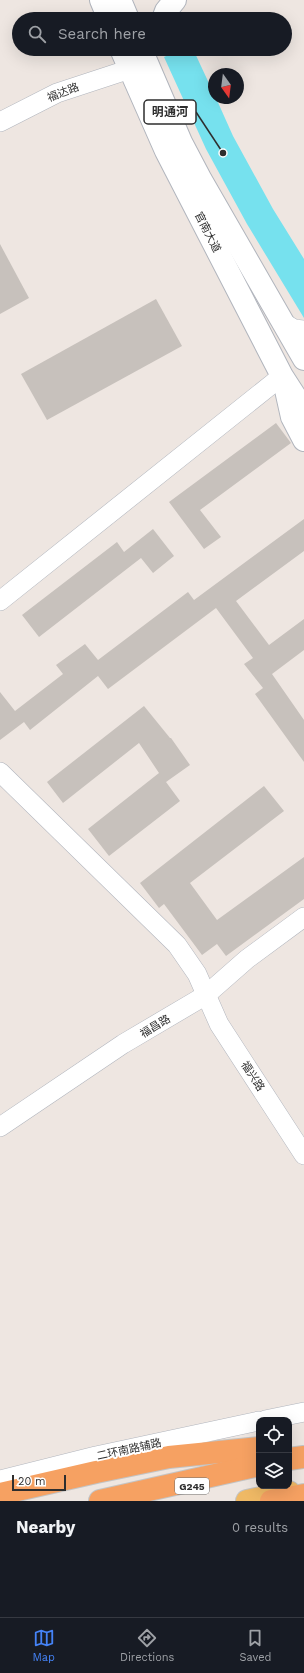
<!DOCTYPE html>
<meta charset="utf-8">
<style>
:root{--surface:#171b24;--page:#20242c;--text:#f1f3f6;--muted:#9ea1a6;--line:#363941;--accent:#4583f7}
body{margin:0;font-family:"Work Sans","Noto Sans SC",sans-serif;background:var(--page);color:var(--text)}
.controls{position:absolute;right:12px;bottom:12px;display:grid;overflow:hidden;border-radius:8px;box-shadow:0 4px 16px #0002}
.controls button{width:36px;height:36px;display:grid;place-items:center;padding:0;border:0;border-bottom:1px solid var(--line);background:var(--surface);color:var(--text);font:20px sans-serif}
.compass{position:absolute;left:208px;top:68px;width:36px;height:36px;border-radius:50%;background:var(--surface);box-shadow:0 4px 16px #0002;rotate:166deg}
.scale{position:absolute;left:12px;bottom:10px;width:54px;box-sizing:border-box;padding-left:4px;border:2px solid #2e2e2e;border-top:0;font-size:11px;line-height:14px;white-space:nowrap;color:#2e2e2e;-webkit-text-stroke:3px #fff;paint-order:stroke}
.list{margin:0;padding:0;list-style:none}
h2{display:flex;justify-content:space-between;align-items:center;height:52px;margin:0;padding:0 16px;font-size:17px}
h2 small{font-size:13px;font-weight:400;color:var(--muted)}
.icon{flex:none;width:22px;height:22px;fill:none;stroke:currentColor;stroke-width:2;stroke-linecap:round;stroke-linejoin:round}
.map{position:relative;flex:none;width:304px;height:1501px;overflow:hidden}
.search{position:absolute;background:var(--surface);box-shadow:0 4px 16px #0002;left:12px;right:12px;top:12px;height:44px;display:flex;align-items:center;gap:10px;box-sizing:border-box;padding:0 14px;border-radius:22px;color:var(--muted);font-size:15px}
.sheet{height:116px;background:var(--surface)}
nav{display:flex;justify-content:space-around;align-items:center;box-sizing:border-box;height:56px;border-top:1px solid var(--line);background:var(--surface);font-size:11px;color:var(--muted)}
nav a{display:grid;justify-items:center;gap:2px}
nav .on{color:var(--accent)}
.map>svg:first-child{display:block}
.water{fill:#76e1ee}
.building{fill:#c7c1bc}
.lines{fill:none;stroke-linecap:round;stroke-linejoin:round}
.minor-casing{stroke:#b1b5bd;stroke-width:20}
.tertiary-casing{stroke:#b1b5bd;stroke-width:24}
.secondary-casing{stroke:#b1b5bd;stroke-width:24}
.primary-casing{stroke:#c4c4c4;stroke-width:24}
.trunk-casing{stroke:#c4c4c4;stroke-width:24}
.minor{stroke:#fff;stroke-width:19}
.tertiary{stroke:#fff;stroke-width:22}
.secondary{stroke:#fff;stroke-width:22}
.primary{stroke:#efb965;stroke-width:22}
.trunk{stroke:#f6a162;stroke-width:22}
.labels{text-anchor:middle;stroke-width:4;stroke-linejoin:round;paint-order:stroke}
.shield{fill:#fff;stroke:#6d6d6d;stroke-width:1}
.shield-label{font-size:10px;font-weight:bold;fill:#2e2e2e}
.street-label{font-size:11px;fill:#2e2e2e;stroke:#fff}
.leader{fill:none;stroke:#2e2e2e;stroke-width:1.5}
.callout-dot{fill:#2e2e2e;stroke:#fff;stroke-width:1.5}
.callout{fill:#fff;stroke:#2e2e2e;stroke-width:1.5}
.callout-label{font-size:12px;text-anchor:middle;font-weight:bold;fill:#2e2e2e}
</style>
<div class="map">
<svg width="304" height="1501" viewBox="0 0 304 1501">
<rect width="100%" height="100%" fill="#eee6e1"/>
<path class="water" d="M181,49h12l21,45v4h2l17,38 40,73 31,50v59l-57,-94 -41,-75 -42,-92z"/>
<g class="building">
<path d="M0,244l29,54 -29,16z"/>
<path d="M156,299l26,47 -135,74 -26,-46z"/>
<path d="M276,423l15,20 -91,67 21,27 -17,12 -35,-47z"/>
<path d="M304,519v32l-68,50 33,44 35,-26v31l-32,24 32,46v42l-49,-68 8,-6 -19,-24 9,-6 -37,-50 -108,81 -10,-13 -68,54 -6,-8 -24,18v-48l15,19 48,-37 -7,-9 29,-21 13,16 90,-68 6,8z"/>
<path d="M153,529l21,27 -21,17 -12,-15 -102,79 -17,-22 95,-73 7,10z"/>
<path d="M144,706l26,32h1l19,27 -24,17 14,19 -71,55 -21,-27 71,-56 -20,-30 -76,60 -16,-21z"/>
<path d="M264,786l20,25 -94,72 27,37 87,-63v42l-78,57 -9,-12 -15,11 -38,-51 -5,4 -19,-25z"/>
</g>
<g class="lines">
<g class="minor-casing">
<g id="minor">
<path d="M0,122l57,-29 73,-24"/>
<path d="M282,322l12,7 10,1"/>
<path d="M0,601l282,-225"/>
<path d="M0,772l177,173 20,29 22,50 85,131"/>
<path d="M0,1127l123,-83 83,-49 41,-36 57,-42"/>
<path d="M265,1420l39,-8"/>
<path d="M0,1480l96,-24 163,-35"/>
</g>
</g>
<g class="tertiary-casing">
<path id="tertiary" d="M284,381l8,36 12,23"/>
</g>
<g class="secondary-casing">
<g id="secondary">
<path d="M101,0l8,19"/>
<path d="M120,0l8,19"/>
<path d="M163,19l3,-8 9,-11"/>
<path d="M121,49l45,102 116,225 22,34"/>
<path d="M141,49l40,93 20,38 103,179"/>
</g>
</g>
<g class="primary-casing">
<path id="primary" d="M247,1501l42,-9"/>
</g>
<g class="trunk-casing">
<g id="trunk">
<path d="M289,1459l15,-2"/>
<path d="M0,1494l96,-22 73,-15 90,-9"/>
<path d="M100,1501l159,-36"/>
<path d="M271,1501l33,-6"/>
</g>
</g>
<use href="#minor" class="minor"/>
<use href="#tertiary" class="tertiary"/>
<use href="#secondary" class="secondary"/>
<use href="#primary" class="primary"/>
<use href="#trunk" class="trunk"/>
</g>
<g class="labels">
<rect class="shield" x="175" y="1478" width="34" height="16" rx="3"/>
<g class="shield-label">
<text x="192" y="1490">G245</text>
</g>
<g class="street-label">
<text transform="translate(63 92) rotate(-21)" y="4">福达路</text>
<text transform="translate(208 232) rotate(63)" y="4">官南大道</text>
<text transform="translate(155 1026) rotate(-31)" y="4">福昌路</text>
<text transform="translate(253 1076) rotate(57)" y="4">福兴路</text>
<text transform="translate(129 1449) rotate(-12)" y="4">二环南路辅路</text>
</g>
</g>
<path class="leader" d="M223 153L196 112"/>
<circle class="callout-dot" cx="223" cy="153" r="4"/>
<rect class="callout" x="144" y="100" width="52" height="24" rx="4"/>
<g class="callout-label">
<text x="170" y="116">明通河</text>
</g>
</svg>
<div class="controls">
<button><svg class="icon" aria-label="locate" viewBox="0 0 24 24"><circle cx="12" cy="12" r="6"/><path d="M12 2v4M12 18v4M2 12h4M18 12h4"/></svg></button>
<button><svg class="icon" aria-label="layers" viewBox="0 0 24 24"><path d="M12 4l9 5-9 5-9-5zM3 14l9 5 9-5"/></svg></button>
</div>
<svg class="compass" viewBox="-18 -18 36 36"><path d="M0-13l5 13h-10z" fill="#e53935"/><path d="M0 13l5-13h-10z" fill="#9ea1a6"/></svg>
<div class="scale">20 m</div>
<div class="search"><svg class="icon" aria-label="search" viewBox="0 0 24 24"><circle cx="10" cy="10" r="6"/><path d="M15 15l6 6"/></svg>Search here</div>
</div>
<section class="sheet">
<h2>Nearby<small>0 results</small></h2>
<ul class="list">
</ul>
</section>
<nav>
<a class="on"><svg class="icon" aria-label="map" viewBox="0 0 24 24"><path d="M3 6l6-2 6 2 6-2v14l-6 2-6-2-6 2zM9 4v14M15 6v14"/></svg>Map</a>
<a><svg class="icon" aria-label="directions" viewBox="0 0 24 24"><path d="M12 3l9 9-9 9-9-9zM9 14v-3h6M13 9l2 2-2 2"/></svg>Directions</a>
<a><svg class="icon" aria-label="saved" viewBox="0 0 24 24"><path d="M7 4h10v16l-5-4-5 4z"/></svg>Saved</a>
</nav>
